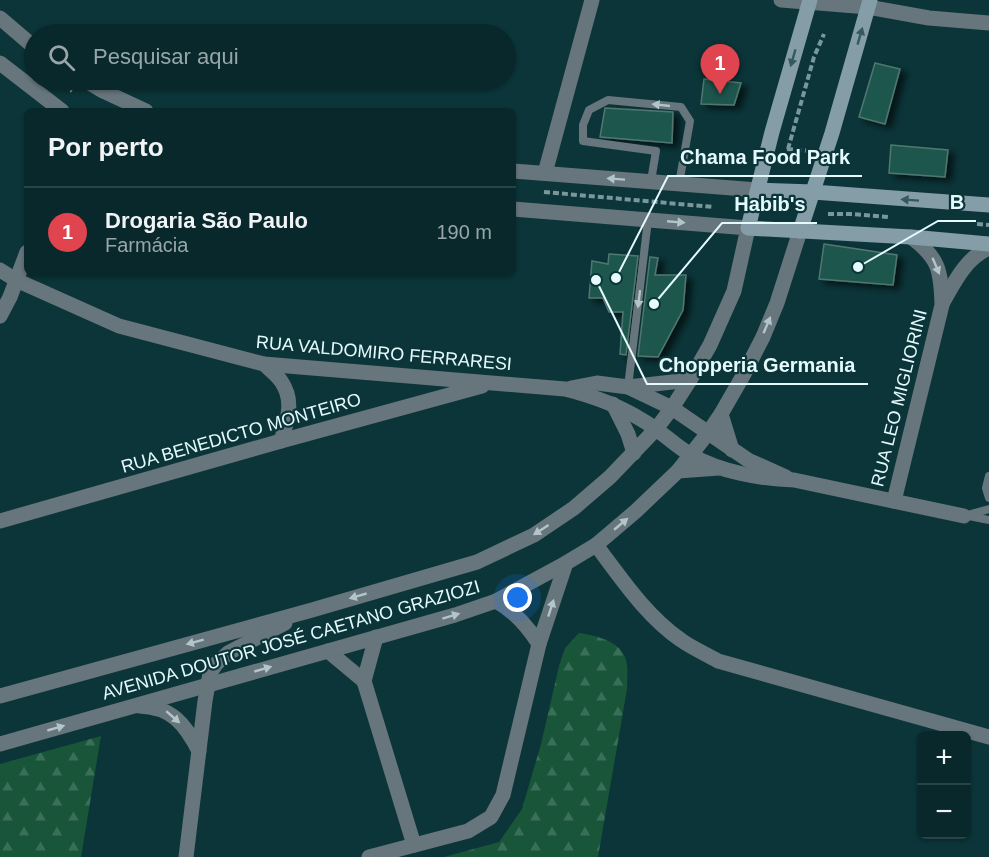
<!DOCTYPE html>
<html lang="pt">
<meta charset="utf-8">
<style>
:root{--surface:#08282b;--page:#113033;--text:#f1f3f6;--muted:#98a6a9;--line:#294447;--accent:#d93025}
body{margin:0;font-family:Helvetica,sans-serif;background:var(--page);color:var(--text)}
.controls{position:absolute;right:18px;bottom:18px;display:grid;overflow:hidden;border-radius:9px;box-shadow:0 2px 4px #0004}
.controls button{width:54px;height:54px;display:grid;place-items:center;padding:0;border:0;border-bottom:2px solid var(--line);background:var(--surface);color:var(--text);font:30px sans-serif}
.you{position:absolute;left:518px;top:598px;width:21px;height:21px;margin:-15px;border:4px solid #fff;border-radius:50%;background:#1a73e8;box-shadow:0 0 0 9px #1a73e833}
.badge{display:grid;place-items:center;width:39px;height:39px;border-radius:50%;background:var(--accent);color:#fff;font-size:20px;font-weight:700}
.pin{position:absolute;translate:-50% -50px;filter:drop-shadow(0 2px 3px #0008)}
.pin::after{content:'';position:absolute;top:32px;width:21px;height:18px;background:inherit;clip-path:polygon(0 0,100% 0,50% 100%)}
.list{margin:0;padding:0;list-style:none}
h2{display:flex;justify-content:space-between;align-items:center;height:78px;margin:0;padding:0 24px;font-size:26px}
h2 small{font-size:20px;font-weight:400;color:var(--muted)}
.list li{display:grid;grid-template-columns:39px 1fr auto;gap:18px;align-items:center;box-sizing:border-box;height:90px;padding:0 24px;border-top:2px solid var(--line)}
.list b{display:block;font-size:22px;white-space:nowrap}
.list p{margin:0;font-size:20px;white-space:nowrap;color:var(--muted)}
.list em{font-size:20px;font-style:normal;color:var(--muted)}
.icon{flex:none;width:33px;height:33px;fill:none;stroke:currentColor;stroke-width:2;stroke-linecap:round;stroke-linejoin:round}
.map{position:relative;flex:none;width:989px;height:857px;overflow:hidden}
.search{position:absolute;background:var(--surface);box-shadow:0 2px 4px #0004;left:24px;top:24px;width:492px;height:66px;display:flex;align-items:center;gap:15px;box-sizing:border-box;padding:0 21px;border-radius:33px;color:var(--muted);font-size:22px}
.panel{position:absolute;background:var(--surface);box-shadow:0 2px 4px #0004;left:24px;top:108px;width:492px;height:168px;border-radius:9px}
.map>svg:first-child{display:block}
.forest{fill:url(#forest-firs)}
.building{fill:#1f564e;stroke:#507770;stroke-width:1.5;filter:url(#shadow)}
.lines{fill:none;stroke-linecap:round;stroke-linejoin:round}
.path{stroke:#78989b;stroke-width:4;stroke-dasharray:6 3;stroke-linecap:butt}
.service{stroke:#67757c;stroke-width:8}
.minor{stroke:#67757c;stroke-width:15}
.tertiary{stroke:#67757c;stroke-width:15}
.secondary{stroke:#859da7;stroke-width:15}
.oneway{fill:#365960}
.oneway2{fill:#b2c5c9}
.labels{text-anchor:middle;stroke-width:4.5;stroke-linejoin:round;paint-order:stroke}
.street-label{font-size:18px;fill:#e4fafc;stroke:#0b3539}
.leader{fill:none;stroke:#e4fafc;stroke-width:2}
.callout-dot{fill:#e4fafc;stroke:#0b3539;stroke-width:2}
.callout-label{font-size:20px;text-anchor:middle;font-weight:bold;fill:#e4fafc;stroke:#0b3539;stroke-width:4.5;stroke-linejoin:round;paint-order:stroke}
</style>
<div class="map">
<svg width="989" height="857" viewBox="0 0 989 857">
<defs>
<pattern id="forest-firs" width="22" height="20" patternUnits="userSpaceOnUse" patternTransform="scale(1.5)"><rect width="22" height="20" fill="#185539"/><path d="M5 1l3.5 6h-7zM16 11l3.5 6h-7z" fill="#396e57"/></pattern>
<filter id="shadow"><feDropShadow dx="6" dy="4" stdDeviation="3" flood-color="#0009"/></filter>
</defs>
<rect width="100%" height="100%" fill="#0b3539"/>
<g class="forest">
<path d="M579,633c19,3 46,9 48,32 1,8 0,16 0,24l-29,168h-154l55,-15 23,-33 19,-65 18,-78 6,-18z"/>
<path d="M101,736l-20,121h-81v-93z"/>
</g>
<g class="building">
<path d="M875,63l25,6 -15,55 -26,-7z"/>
<path d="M704,79l37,4 -7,22 -33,-1z"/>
<path d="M605,108l68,4 -1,31 -72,-6z"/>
<path d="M891,145l57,5 -3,27 -56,-4z"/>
<path d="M824,244l73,11 -4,30 -74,-6z"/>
<path d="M609,254l29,2 -12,99 -6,-1 3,-42h-14l-6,-14h-14l3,-37 16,3z"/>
<path d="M650,257l8,1 -3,17h31l-3,35 -25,47 -20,-1z"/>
</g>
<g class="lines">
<g class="path">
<path d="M56,80l16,11"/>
<path d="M787,149l23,2"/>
<path d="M788,149l26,-92 10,-23"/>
<path d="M544,192l169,15"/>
<path d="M828,214h25l36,3"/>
<path d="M977,224l12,1"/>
</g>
<g class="service">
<path d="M651,181l5,-30 -73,-10v-16l6,-15 19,-10 73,7 9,14 -11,63"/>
<path d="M628,387l20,-167"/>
<path d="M989,476l-3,12 3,10"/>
<path d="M964,516l25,-7"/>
<path d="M969,516l20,4"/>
</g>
<g class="minor">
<path d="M868,7l61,11 60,5"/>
<path d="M545,173l47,-173"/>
<path d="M0,270l16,10 103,46 145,38 301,25c28,7 53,16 77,31 18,10 32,25 49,35 29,17 70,24 103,25l170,36"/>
<path d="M943,302c12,-21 23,-44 46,-54"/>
<path d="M0,316l10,-19 17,-45"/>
<path d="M264,364c6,6 13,11 17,17 14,20 6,40 0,60"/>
<path d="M571,388l26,-5 31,4 44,21 76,52 38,17"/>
<path d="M894,501l48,-196c-1,-35 -3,-47 -31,-68"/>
<path d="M0,521l281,-80 201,-55"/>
<path d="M596,545c25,33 50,71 85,95 11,8 25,14 37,21l271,76"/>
<path d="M496,601c19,10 32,26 43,43l27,-81"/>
<path d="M328,651l36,30 12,-44"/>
<path d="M364,681l50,164"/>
<path d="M369,857l99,-26 23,-14 12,-22 36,-151"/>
</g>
<g class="tertiary">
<path d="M781,0l87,7"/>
<path d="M0,18l34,29"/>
<path d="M0,63l62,48"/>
<path d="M85,80l18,11 43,20"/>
<path d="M513,171l245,19"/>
<path d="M628,387l62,-7"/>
<path d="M613,404l15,30 6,19"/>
<path d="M721,414l11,36"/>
<path d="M678,471l41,-3"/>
<path d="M0,696l312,-86 165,-48 57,-27 40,-27 36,-31 46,-48 16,-21 18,-28 20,-35 24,-54 14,-63 -235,-19"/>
<path d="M139,706c33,1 46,18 60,45"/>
<path d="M0,744l455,-129 41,-14 70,-38 30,-18 40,-34 42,-40 30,-38 13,-19 23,-40 19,-37 14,-34 23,-72"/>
<path d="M186,857l19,-156 5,-28 6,-9 12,-11 57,-30"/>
</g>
<g class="secondary">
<path d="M810,0l-38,132 -24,96 163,9 78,7"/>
<path d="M758,190l55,2 176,13"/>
<path d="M800,231l32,-98 38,-133"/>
</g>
</g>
<defs><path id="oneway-solid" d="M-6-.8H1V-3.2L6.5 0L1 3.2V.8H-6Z" transform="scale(1.5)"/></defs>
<g class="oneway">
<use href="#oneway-solid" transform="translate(860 36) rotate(-74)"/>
<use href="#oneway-solid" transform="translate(793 58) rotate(106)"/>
<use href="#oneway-solid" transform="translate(910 200) rotate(-176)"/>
</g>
<g class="oneway2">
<use href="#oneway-solid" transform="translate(661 105) rotate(-174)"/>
<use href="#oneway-solid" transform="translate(616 179) rotate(-176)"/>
<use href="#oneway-solid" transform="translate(676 222) rotate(5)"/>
<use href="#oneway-solid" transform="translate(936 266) rotate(67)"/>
<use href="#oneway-solid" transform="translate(639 299) rotate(97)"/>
<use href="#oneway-solid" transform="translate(767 325) rotate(-67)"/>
<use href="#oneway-solid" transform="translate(621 524) rotate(-40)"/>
<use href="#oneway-solid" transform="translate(541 530) rotate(147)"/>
<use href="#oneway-solid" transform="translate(358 596) rotate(164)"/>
<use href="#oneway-solid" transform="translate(551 608) rotate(-72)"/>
<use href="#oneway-solid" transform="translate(451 616) rotate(-17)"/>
<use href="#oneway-solid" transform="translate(195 642) rotate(165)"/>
<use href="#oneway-solid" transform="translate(263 669) rotate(-16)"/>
<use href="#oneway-solid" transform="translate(173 717) rotate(41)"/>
<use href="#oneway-solid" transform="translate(56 728) rotate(-16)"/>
</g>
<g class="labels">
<g class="street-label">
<text transform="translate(384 353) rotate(5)" y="6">RUA VALDOMIRO FERRARESI</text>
<text transform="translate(899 398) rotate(-76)" y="6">RUA LEO MIGLIORINI</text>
<text transform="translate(241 433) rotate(-16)" y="6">RUA BENEDICTO MONTEIRO</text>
<text transform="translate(291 640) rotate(-16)" y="6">AVENIDA DOUTOR JOSÉ CAETANO GRAZIOZI</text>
</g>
</g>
<path class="leader" d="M616 278L668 176H862M858 267L938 221H976M654 304L722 223H817M596 280L647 384H868"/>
<g class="callout-dot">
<circle cx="616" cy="278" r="6"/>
<circle cx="858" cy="267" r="6"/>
<circle cx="654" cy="304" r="6"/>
<circle cx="596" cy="280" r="6"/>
</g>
<g class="callout-label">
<text x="765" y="164">Chama Food Park</text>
<text x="957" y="209">B</text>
<text x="770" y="211">Habib's</text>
<text x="757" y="372">Chopperia Germania</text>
</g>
</svg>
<div class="controls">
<button>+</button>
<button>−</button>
</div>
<div class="you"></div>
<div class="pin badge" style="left:720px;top:94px;background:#e0444e">1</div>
<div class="search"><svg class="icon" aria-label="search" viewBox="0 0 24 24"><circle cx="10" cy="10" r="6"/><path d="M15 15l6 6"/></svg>Pesquisar aqui</div>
<section class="panel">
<h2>Por perto<small></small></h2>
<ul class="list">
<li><span class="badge" style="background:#e0444e">1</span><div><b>Drogaria São Paulo</b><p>Farmácia</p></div><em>190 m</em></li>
</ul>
</section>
</div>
